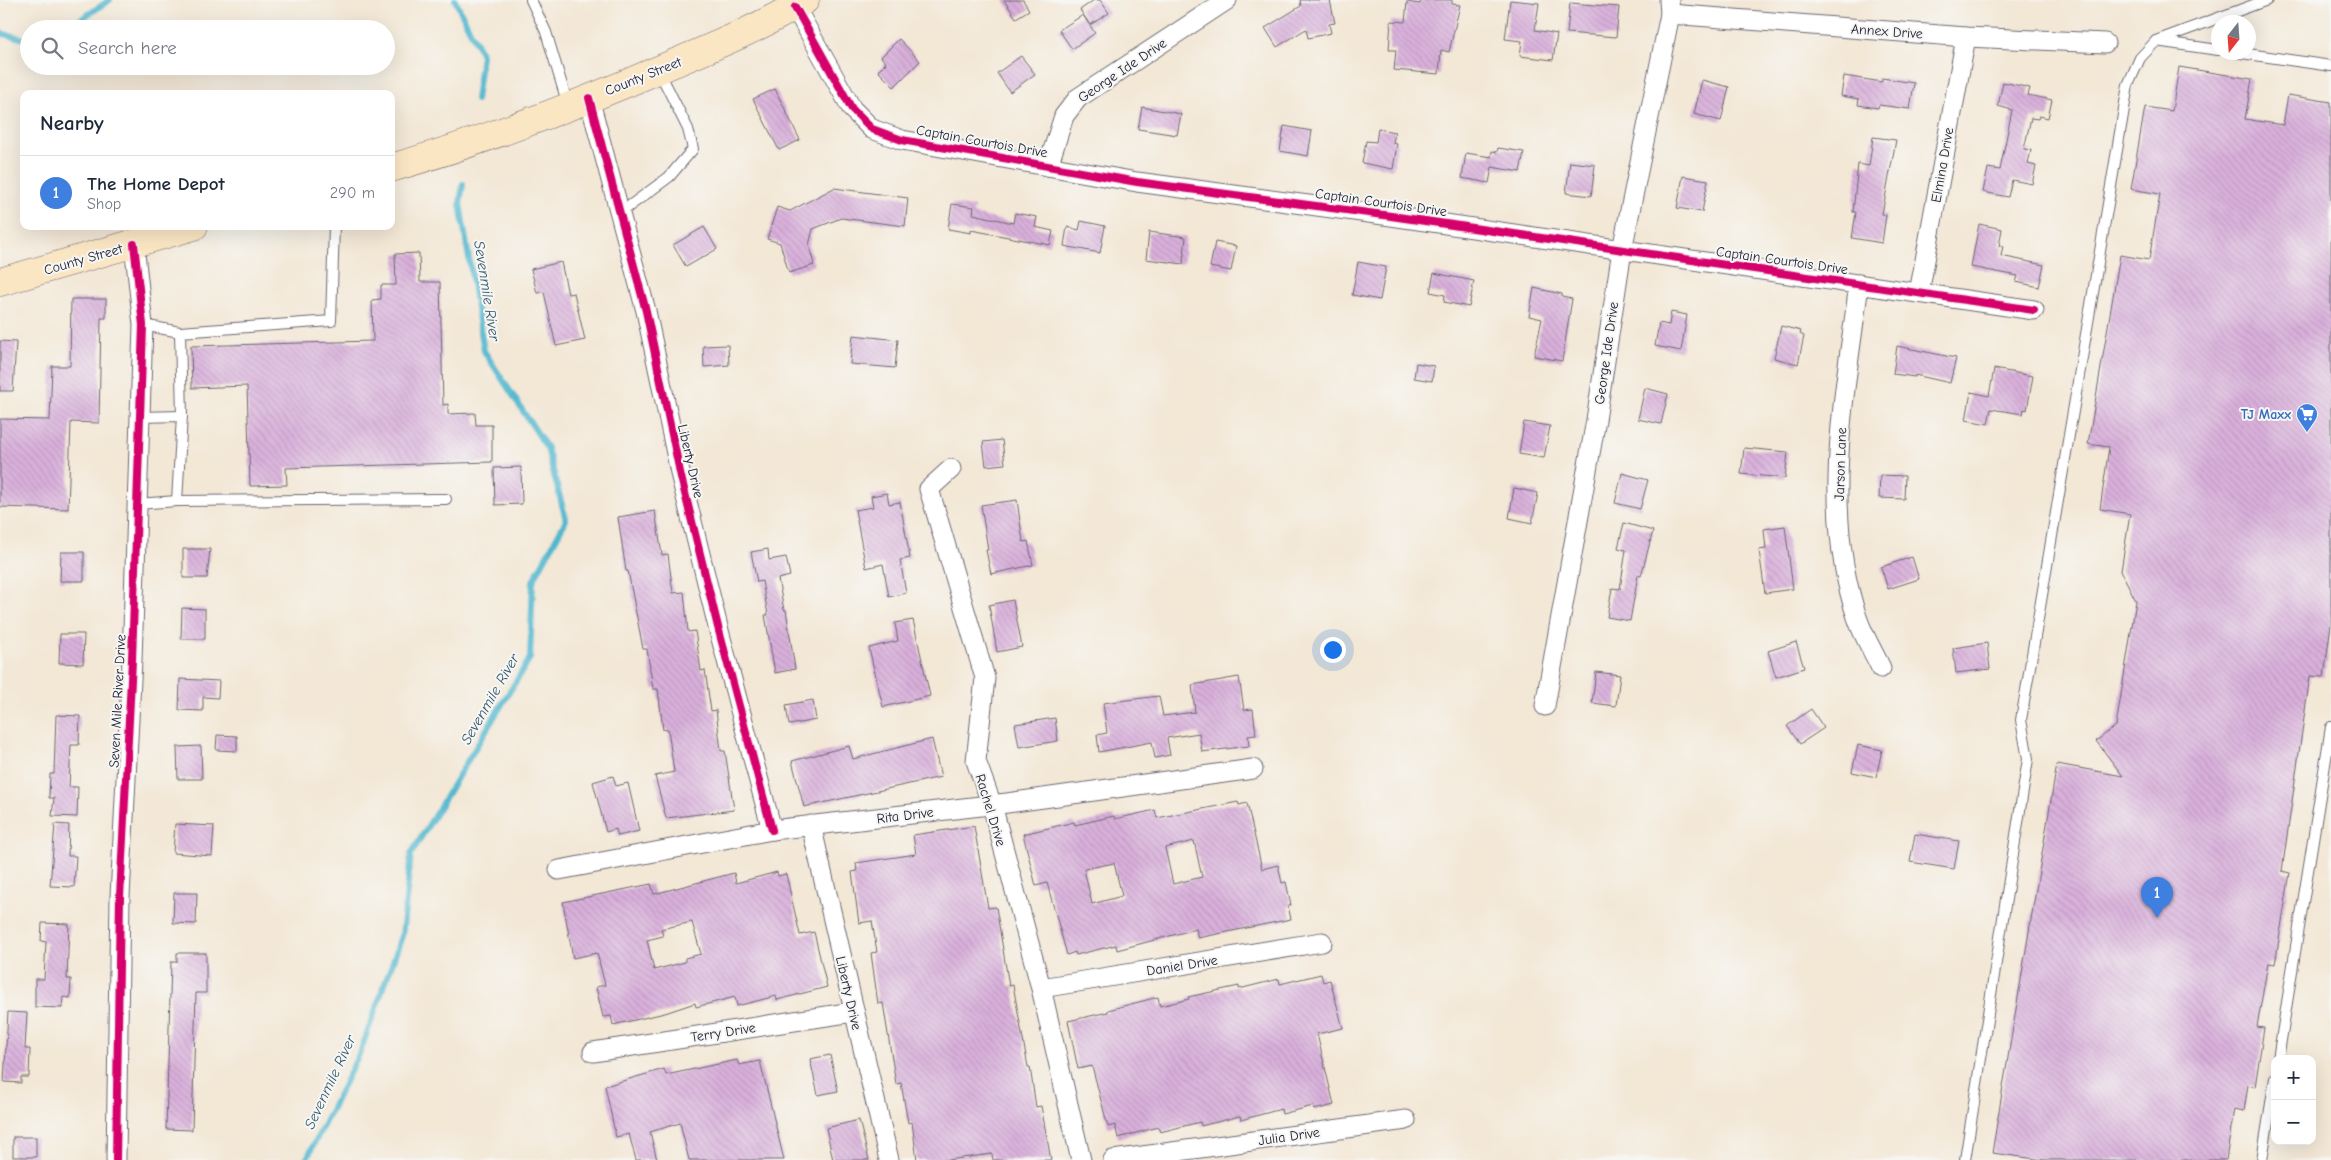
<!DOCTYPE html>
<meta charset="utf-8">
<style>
:root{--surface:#fff;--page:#f2f2f3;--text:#1f2937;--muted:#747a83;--line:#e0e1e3;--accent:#b5179e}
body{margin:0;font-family:"Comic Neue",sans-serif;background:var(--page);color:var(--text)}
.controls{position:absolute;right:15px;bottom:15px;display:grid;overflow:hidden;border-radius:10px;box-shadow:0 5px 20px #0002}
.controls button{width:45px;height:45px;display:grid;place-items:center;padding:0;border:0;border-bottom:1px solid var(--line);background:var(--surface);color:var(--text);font:25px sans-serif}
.compass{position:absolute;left:2211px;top:15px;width:45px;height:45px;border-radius:50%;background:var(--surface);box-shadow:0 5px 20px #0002;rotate:197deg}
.you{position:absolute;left:1332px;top:649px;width:18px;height:18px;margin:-12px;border:4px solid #fff;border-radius:50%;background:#1a73e8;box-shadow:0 0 0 8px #1a73e833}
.badge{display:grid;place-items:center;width:32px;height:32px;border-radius:50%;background:var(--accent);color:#fff;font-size:16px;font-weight:700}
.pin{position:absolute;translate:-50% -41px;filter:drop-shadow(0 1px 2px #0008)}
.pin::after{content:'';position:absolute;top:26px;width:18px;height:15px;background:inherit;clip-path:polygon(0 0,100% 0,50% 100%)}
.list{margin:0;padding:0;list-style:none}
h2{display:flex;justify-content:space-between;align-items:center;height:65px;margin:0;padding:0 20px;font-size:21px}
h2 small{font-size:16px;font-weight:400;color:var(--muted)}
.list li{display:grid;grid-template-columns:32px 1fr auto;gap:15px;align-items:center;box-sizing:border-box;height:75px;padding:0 20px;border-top:1px solid var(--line)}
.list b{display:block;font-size:19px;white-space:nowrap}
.list p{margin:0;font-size:16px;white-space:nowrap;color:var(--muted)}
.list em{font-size:16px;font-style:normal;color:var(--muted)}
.icon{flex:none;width:28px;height:28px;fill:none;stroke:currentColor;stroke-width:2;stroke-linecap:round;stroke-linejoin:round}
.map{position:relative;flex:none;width:2331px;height:1160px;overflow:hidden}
.search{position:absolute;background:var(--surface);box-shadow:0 5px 20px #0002;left:20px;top:20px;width:375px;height:55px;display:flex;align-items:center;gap:12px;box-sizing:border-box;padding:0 18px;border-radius:28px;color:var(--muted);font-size:19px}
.panel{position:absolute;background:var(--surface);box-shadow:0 5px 20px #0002;left:20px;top:90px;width:375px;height:140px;border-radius:10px}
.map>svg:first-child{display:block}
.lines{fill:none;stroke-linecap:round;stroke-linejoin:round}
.stream{stroke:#51b8cf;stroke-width:6}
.building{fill:url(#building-back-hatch);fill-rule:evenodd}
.service-casing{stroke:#6b6771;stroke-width:12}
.minor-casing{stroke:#6b6771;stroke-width:21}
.secondary-casing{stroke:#6b6771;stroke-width:29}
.service{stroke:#fff;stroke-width:10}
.minor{stroke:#fff;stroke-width:19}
.secondary{stroke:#fbe6c4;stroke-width:28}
.cycleway-casing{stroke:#f6f6f2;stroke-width:11}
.cycleway{stroke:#d6006c;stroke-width:8}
.labels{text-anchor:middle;stroke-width:4;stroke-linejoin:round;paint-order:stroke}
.street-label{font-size:14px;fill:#22223b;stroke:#f6f6f2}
.shop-label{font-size:14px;font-weight:bold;fill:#366cbe;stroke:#f6f6f2;text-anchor:end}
.water-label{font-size:15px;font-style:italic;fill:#32566f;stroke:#f6f6f2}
</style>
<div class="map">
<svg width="2331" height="1160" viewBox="0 0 2331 1160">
<defs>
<pattern id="building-back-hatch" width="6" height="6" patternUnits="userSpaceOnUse" patternTransform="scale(1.25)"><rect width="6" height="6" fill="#d9b0db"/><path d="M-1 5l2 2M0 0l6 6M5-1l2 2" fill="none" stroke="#ba97bd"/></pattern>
</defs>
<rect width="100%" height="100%" fill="#f6f6f2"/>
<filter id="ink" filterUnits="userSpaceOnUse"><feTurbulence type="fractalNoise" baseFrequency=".02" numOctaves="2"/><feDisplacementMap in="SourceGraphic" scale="10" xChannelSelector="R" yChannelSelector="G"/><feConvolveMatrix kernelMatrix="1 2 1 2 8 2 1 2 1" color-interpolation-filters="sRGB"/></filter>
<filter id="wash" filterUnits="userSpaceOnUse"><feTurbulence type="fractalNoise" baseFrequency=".0096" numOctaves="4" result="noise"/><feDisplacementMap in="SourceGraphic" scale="20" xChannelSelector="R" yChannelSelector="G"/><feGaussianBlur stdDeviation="1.12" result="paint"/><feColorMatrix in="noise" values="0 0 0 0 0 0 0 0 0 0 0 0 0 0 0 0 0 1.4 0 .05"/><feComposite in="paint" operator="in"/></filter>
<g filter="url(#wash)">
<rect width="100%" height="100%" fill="#f3e7d5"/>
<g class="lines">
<g class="stream">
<path d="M455,0l27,55 -6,45"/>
<path d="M66,29l44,-29"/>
<path d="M0,33l29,7"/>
<path d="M306,1160l55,-110 41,-114 9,-82 119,-196 3,-77 33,-61 -19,-72 -63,-97 -24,-148 3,-19"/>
</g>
</g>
<g id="blocks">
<g class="building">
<path d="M1004,0h19l6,10 -13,8z"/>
<path d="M1094,0h6l9,13 -19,12 -10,-15z"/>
<path d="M1300,0h30l5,23 -6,1 2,9 -23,5 -2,-9 -29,18 -12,-19 36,-22z"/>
<path d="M1421,0h31v4l8,1 -11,47 -8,-2 -2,24 -45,-4 2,-20h-7l2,-29 14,1 2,-20 13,2z"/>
<path d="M1510,0l29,3 -4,27 22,4 -4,26 -33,-4 2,-15 -17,-2z"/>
<path d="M1570,3l49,4 -3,30 -49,-4z"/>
<path d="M1083,15l12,18 -23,16 -13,-19z"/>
<path d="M899,39l21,22 -26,26 -16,-16 8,-8 -5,-6z"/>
<path d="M1021,56l14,18 -25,18 -13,-19z"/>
<path d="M2179,67l73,12 -7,40 38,6 5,-30 43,7v522l-7,53 -14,-1 -28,195 8,2 -15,91 -7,-1 -11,64 7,1 -9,59 -7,-2 -4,26 -10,-2 -8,51h-182l-52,-7 65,-389 66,12 -27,-35 20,-15 20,-125 -15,-30 9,-57 -30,-5 9,-62 -21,-3 32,-189 29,5 11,-66 -29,-5 14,-82 27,4z"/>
<path d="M1844,76l38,6v-4l32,5 -4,26 -31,-4 -1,3 -20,-3 1,-6 -18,-3z"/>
<path d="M1702,80l27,7 -8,34 -27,-7z"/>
<path d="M2003,82l27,6 -2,7 24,5 -4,18 -9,-2 -1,3 -7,-1 -7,31 7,1 -3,14 8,2 -4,18 -20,-4 -4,17 -25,-5 5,-24 12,2 12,-60 -14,-4z"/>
<path d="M775,89l25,51 -21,10 -26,-51z"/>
<path d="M1142,107l39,7 -4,21 -39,-6z"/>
<path d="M1284,126l28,5 -4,25 -28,-5z"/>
<path d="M1378,129l17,3 -2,11 4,1 -4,25 -31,-6 4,-22 10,1z"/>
<path d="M1873,137l23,3 -14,74 4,1 -4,28 -30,-5 4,-26h-3l5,-48 11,2z"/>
<path d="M1498,148l26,4 -4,20 -28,-5 -3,16 -27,-5 4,-25 25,4 1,-6 5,1z"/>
<path d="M1570,162l25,3 -4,31 -25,-3z"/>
<path d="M1683,176l25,4 -6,32 -25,-4z"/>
<path d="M834,188l74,10 -3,28 -64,-8 -28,11 -4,16 5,20 -25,8 -9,-30 -13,-4 10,-32 13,4z"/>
<path d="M952,204l22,3 -1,7 40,9 2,-10 22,4 -2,10 18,4 -3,14 -79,-15v3l-23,-4z"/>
<path d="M1081,221l24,5 -5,27 -36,-7 3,-19 12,3z"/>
<path d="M1979,224l23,5 -3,17h4l-2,10 43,9 -5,22 -23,-5 2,-6 -47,-9z"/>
<path d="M704,227l13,22 -31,18 -13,-22z"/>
<path d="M1149,232l37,5 -3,27 -37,-5z"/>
<path d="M1215,242l21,4 -5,25 -21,-4z"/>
<path d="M419,253l1,29h20l3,123 5,-1v10l27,-1 1,12h16v37l-206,6 1,17 -37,1 -3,-100 -55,2 -1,-42 182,-5 -1,-41 9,-1v-14h15l-1,-31z"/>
<path d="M561,262l7,32 6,-1 11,47 -29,6 -12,-54 -7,1 -6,-24z"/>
<path d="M1358,262l28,5 -6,33 -28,-5z"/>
<path d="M1434,273l40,8 -5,26 -25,-5 1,-7 -15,-3z"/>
<path d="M1534,288l28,6v3l10,2 -10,62 -28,-5 8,-37 -13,-3z"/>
<path d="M71,299h35v19h-5l-2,105 -28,-1 -3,87 -68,-2v-88l50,1 2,-54h18z"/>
<path d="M1671,312l16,3 -6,36 -26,-5 4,-23 10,2z"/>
<path d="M1781,326l20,5 -1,3 4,2 -6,28 -24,-6z"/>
<path d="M853,335l45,5 -3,28 -45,-4z"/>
<path d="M0,341l16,1 -3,49h-13z"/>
<path d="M728,345l1,20 -25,2 -1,-21z"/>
<path d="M1897,346l59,12 -6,25 -35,-8v2l-22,-3z"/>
<path d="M1416,363l18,3 -2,15 -18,-3z"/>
<path d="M1994,369l39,7 -6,34 -3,-1 -1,5 -32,-5 -3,15 -22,-4 5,-28 18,4z"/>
<path d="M1645,388l23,6 -7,30 -23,-5z"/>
<path d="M1524,422l26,4 -6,32 -25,-4z"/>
<path d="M1002,440l3,24 -19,2 -3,-24z"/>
<path d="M1744,448l44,4 -3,26 -44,-4z"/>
<path d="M521,467l1,37 -27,1 -1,-37z"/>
<path d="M1622,473l26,7 -8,29 -25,-6z"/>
<path d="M1880,475l25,1 -1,23 -25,-1z"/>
<path d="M1514,488l24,5 -6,30 -23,-5z"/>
<path d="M887,493l2,11 11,-2 10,56 -10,2 6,33 -17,4 -6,-33 -17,4 -11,-58 18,-3 -2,-11z"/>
<path d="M1017,500l6,42 5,-1 5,24 -42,9 -5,-24h2l-7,-45z"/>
<path d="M655,511l7,44 6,-1 5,39 11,-1 4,40 7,-1 6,40 4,-1 6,41 5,-1 5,41h4l9,59 -68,8 -11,-42 19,-4 -6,-43 -5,1 -5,-41h-5l-6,-40h-4l-15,-78h-2l-8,-54z"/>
<path d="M1624,523l29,8 -12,45 -3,-1 -8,46 -23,-4 5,-29 8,1 6,-39 -8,-2z"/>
<path d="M1785,526l8,63 -28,4 -6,-43 7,-1 -2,-20z"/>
<path d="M183,549h27l-3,29h-24z"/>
<path d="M768,549l1,11 17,-3 4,19 -12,3 6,31h2l9,59 -20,4 -10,-58h3l-6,-34 -5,1 -6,-30z"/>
<path d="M61,552h23v29h-24z"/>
<path d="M1912,557l7,22 -31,10 -7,-22z"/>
<path d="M1013,600l9,47 -25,5 -8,-47z"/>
<path d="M182,608l23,1v30h-24z"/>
<path d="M913,620l17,76 -47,11 -14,-59 29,-7 -3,-18z"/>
<path d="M60,634h24l-1,30 -24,-1z"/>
<path d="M1796,642l8,26 -28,9 -8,-26z"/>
<path d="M1987,643l3,26 -34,4 -3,-25z"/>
<path d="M1596,672l24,3 -4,31 -24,-3z"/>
<path d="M1239,677l5,33 9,-1 3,26 -8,1 1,10 -47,6 -3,-19 -32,5 3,17 -15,3 -3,-16 -53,10 -2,-17 10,-2 -4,-30 56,-7 4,20 32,-4 -3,-27z"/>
<path d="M180,679l39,2 -1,17 -15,-1v14l-24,-1z"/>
<path d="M813,700l3,20 -27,5 -3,-20z"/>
<path d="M1811,709l13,19 -24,16 -13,-18z"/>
<path d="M56,715l24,1 -1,29h-8l-2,42h9l-1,30 -25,-1 2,-18h-5l1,-24h4z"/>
<path d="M1055,718l3,23 -39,6 -4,-23z"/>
<path d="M217,735l20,1v15l-21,-1z"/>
<path d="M932,739l9,38 -137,30 -12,-46 57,-15 4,13z"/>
<path d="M1858,745l24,5 -6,27 -24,-5z"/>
<path d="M201,746l1,33h-24l-1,-32z"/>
<path d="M613,776l3,10 12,-3 11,48 -21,5 -2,-7 -10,3 -13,-50z"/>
<path d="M1238,802l1,3 8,-2 15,66 16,-4 4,18 4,-1 5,23 -3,1 3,13 -93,19 -2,-9 -79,21 -1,-5 -40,10 -1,-3 -8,3 -20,-72 -11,3 -13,-52 51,-12 1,3 39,-9 1,3 40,-9 2,8zM1194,841l8,36 -29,7 -8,-36zM1114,863l8,33 -30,8 -8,-35z"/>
<path d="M55,824l14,1 -1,31h8l-2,31 -24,-1z"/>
<path d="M175,824l39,2 -2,30 -39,-3z"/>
<path d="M974,826l14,82 8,-1 13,79 4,-1 15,82h2l6,40 5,-1 10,54h-58l-1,-6 -45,6h-30l-5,-38 -4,1 -7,-40 -5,1 -13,-81 -5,1 -7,-51 6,-1 -5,-31 -13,2 -7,-51 5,-1 -1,-8 60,-9 -3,-19z"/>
<path d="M1915,834l44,7 -5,28 -44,-7z"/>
<path d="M777,872l1,4 8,-2 14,61 14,-3 13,55 -50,13 -1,-4 -39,10 -2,-9 -39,10 -1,-4 -30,10 -52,12 -2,-9 -8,1 -7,-30 9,-2 -8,-32 -24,5 -10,-56 88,-18 3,10 80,-21 2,10zM692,922l9,32 -16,4v4l-31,8 -7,-30 16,-4 -2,-7z"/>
<path d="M174,893h23l-1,31 -23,-1z"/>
<path d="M42,923l27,1 -2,55h4l-1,19 -7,-1 -1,11 -27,-1v-28h9l2,-37 -5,-1z"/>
<path d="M177,953h29v40h-10l-4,137 -26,-1 5,-167h6z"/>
<path d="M1321,974l2,8 7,-2 13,48 -26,6 17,71 -20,5 -1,-4 -31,8 -1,-5 -40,11 -1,-4 -39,10 -1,-4 -40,10 -2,-5 -40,11 -3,-13 -7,2 -16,-61 -14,3 -10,-48 40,-9v-2l50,-13 2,9 29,-7 -1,-2 51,-11v3l40,-10 1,5z"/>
<path d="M8,1012l19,1 -2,36h5l-1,28h-8v6l-17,-1z"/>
<path d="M830,1055l8,36 -20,4 -8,-36z"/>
<path d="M737,1060l2,5 21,-4 24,99h-95l-9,-37 -30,9 7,28h-21l-7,-26 -13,3 -11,-51 59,-17 2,6z"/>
<path d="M859,1120l10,40h-36l-7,-32z"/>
<rect x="13" y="1137" width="23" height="20"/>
</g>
</g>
</g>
<g filter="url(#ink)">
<use href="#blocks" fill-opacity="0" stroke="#6b6771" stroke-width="1"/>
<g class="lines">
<g class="service-casing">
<g id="service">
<path d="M531,0l15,32 22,73"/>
<path d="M2218,50l-62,-9 111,-41"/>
<path d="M2234,52l97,14"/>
<path d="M620,213l49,-36 24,-28 -5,-20 -29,-58"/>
<path d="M143,325l37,7 151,-11 3,-95"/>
<path d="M140,417l42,-1"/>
<path d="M177,501l5,-85 -2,-84"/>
<path d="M137,504l40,-3 269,-2"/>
<path d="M2278,1059l53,-332"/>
<path d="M1965,1160l63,-401 -7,-39 107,-635 12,-27 16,-17"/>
<path d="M2262,1160l13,-82"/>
</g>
</g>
<g class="minor-casing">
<g id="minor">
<path d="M795,7l57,102 20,20 30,11 235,42 254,34 643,94"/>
<path d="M1670,14l296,23 139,6"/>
<path d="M589,98l57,213 35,166 37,150 54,203"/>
<path d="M1048,166l16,-50 14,-18 149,-98"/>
<path d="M1859,284c-14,111 -39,227 -1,336 6,17 16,33 23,48"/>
<path d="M1919,293l47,-256"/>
<path d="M951,469l-22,20 56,189 -9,83 16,44 49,183 40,172"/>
<path d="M1545,706l51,-286 26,-170 48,-236 -1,-14"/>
<path d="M811,825l78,335"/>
<path d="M559,870l213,-40 235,-27 246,-34"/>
<path d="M1041,988l281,-46"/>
<path d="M593,1052l260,-40"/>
<path d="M116,1160l4,-263 12,-237 11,-335 -9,-81"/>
<path d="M1113,1160l293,-40"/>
</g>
</g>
<g class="secondary-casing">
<g id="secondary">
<path d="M391,168c96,-28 189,-64 281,-104 45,-19 92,-38 133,-64"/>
<path d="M0,282l194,-56"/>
</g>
</g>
<use href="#service" class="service"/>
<use href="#minor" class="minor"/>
<use href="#secondary" class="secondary"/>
<g class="cycleway-casing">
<g id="cycleway">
<path d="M795,7l57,102 20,20 30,11 235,42 254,34 643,94"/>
<path d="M589,98l57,213 35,166 37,150 54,203"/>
<path d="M116,1160l4,-263 12,-237 11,-335 -9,-81"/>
</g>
</g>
<use href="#cycleway" class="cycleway"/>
</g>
</g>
<defs>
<g id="supermarket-pin" transform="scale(1.125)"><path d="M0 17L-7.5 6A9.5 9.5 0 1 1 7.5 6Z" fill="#3f7fe0" stroke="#f6f6f2"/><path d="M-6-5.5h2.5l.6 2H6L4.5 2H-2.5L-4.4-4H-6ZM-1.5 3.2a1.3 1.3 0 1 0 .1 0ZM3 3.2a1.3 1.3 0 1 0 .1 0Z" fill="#fff"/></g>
</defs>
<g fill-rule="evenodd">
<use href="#supermarket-pin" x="2307" y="414"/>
</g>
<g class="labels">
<g class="street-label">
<text transform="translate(1887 31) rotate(4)" y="5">Annex Drive</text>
<text transform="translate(1122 70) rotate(-34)" y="5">George Ide Drive</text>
<text transform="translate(643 76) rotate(-22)" y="5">County Street</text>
<text transform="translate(982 141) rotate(10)" y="5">Captain Courtois Drive</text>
<text transform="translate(1942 165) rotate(-80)" y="5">Elmina Drive</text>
<text transform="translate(1381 202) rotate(8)" y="5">Captain Courtois Drive</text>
<text transform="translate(83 259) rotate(-16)" y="5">County Street</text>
<text transform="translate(1782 260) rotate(8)" y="5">Captain Courtois Drive</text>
<text transform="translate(1606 353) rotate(-82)" y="5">George Ide Drive</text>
<text transform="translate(691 461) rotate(77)" y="5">Liberty Drive</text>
<text transform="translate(1840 464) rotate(-88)" y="5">Jarson Lane</text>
<text transform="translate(117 701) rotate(-87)" y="5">Seven Mile River Drive</text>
<text transform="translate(991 810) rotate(73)" y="5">Rachel Drive</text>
<text transform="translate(905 815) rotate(-7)" y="5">Rita Drive</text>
<text transform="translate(1182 965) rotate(-9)" y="5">Daniel Drive</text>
<text transform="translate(849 993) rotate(77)" y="5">Liberty Drive</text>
<text transform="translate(723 1032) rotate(-9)" y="5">Terry Drive</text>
<text transform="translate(1289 1136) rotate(-8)" y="5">Julia Drive</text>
</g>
<g class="shop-label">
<text x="2291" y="419">TJ Maxx</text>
</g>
<g class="water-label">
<text transform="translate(487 291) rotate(81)" y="5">Sevenmile River</text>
<text transform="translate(490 699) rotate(-60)" y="5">Sevenmile River</text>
<text transform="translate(330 1082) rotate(-65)" y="5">Sevenmile River</text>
</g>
</g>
</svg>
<div class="controls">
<button>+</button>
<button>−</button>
</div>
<svg class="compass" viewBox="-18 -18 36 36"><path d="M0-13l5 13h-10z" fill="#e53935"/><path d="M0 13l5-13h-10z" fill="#747a83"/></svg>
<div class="you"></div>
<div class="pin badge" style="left:2157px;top:918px;background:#3f7fe0">1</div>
<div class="search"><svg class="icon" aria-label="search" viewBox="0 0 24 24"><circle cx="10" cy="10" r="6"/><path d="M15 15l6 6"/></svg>Search here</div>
<section class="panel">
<h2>Nearby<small></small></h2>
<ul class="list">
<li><span class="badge" style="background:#3f7fe0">1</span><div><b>The Home Depot</b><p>Shop</p></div><em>290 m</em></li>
</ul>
</section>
</div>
